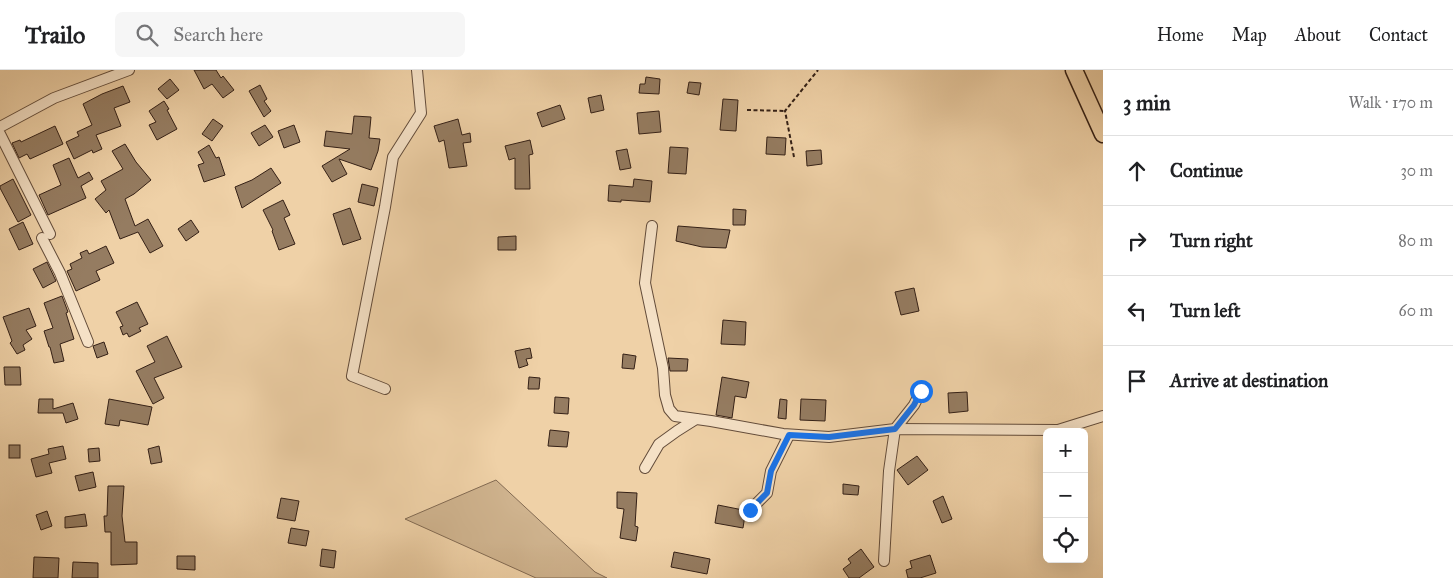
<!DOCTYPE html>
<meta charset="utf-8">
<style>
:root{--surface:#fff;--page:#f6f6f6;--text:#202124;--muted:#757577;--line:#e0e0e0}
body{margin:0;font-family:"IM FELL Great Primer",serif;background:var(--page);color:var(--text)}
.controls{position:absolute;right:15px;bottom:15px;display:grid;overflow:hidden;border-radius:8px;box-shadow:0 5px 20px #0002}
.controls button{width:45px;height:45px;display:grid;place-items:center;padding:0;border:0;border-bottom:1px solid var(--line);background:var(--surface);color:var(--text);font:25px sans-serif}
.stop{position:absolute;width:15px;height:15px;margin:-11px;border:4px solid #1a73e8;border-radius:50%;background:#fff}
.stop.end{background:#1a73e8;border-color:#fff;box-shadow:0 1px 5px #0008}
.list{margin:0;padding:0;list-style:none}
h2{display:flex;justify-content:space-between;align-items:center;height:65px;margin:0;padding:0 20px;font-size:21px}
h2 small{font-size:16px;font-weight:400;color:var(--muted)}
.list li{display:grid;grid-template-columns:32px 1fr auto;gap:15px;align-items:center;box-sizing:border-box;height:70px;padding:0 20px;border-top:1px solid var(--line)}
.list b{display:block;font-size:19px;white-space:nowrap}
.list em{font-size:16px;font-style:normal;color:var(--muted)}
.icon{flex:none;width:28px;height:28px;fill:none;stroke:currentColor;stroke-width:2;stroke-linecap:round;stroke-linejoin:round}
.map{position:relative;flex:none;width:1103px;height:508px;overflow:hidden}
header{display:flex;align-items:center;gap:30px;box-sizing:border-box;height:70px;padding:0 25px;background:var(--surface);border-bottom:1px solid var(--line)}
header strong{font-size:24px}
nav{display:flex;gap:28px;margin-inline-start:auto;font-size:18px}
.search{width:350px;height:45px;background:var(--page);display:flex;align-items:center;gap:12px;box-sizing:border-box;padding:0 18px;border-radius:8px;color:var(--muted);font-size:19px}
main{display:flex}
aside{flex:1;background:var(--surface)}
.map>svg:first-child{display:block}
.green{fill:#cfb38e;stroke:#826a52}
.building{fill:#957c61;stroke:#342016}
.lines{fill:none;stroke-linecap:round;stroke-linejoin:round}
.minor-casing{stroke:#634c3a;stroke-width:12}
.trunk-casing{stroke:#342016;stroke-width:19}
.path{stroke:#342016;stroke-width:2;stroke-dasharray:4 2.5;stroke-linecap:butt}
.minor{stroke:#f5e1c6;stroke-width:10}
.trunk{stroke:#efd1a7;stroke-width:16}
.route{stroke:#1a73e8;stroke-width:6}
</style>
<header>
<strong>Trailo</strong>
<div class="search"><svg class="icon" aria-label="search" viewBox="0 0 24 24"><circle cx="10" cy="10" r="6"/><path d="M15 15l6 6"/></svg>Search here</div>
<nav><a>Home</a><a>Map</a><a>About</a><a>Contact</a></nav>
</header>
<main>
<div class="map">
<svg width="1103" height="508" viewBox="0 0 1103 508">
<rect width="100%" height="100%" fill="#efd1a7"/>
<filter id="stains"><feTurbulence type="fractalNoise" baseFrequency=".004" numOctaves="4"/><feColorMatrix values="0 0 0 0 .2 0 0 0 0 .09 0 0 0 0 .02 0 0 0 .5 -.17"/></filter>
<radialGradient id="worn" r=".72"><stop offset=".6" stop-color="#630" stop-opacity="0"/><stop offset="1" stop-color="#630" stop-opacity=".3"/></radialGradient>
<path class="green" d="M496,410l99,92 12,6h-71l-131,-59z"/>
<g class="building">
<path d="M194,0h22l5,8 2,-2 11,14 -11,8 -11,-14 -8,5z"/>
<path d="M646,7l14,2 -1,15 -20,-1 1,-9h5z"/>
<path d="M170,9l9,11 -12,9 -9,-10z"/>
<path d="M689,12l12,1 -2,12 -12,-2z"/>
<path d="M260,15l7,14 -3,2 7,10 -7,6 -15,-26z"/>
<path d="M123,16l7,16 -16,6 7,18 -25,9 6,14 -9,4 -1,-3 -18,9 -8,-17 13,-6 -2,-4 15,-7 -9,-21 19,-10z"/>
<path d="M601,25l3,15 -13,3 -3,-15z"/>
<path d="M723,29l15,1 -2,31 -16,-1z"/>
<path d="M164,31l5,8 -2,1 10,19 -20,11 -8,-15 7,-3 -7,-11z"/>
<path d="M560,35l5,14 -23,8 -5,-14z"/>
<path d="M659,41l2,21 -22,2 -2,-21z"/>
<path d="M354,46l17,1 -2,21 11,1 -2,12 -7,19 -32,-11 8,15 -15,8 -10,-16 28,-17 -26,-3 2,-15 26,3z"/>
<path d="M213,49l10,7 -11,15 -10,-7z"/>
<path d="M458,49l4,16 8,-2 1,9 -8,1 4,23 -18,2 -5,-28 -5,2 -5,-16z"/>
<path d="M265,55l8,12 -14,9 -8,-13z"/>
<path d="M294,55l6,17 -16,6 -6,-17z"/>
<path d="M55,56l8,18 -33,15 -3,-5 -8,4 -7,-15 8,-3 1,2z"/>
<path d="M767,67l19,1 -1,17 -19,-1z"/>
<path d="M530,70l3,14 -4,1 1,34h-15v-31l-6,2 -4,-14z"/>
<path d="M125,74l11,18 15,18 -17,14 -9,5 10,27 13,-7 15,27 -13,7 -12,-21 -18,7 -11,-29 -3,3 -11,-14 11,-9 -5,-9 22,-12 -11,-18z"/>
<path d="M209,75l7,13 3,-1 6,18 -21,7 -6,-17 6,-2 -6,-11z"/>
<path d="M670,77l18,1 -2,26 -18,-1z"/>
<path d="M627,79l4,19 -11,2 -4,-19z"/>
<path d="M821,80l1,14 -15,2 -1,-15z"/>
<path d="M69,88l9,20 11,-6 4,7 -12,7 5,12 -38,17 -9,-20 22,-10 -8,-20z"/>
<path d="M271,98l10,15 -39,25 -7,-21 17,-7z"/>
<path d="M13,109l18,36 -13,7 -18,-34v-2z"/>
<path d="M634,109l18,2 -2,21 -29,-2v2l-13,-1 1,-16 24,2z"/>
<path d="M362,114l16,4 -4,18 -16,-4z"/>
<path d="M283,130l7,15 -6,3 11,26 -16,6 -7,-19 1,-1 -10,-20z"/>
<path d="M350,138l11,31 -18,6 -10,-31z"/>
<path d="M733,139l13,1 -1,15h-12z"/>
<path d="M191,150l8,12 -13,9 -8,-12z"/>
<path d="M23,152l10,22 -14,6 -10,-21z"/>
<path d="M678,156l52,4 -4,18 -24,-1 -26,-6z"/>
<path d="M516,166v14h-18v-13z"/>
<path d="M106,176l8,17 -18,8 4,9 -24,11 -9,-20 5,-2 -2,-5 12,-6 -2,-5 7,-3 2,4z"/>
<path d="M47,192l9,19 -13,7 -10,-19z"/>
<path d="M914,218l5,23 -18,4 -6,-23z"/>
<path d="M62,226l6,16 -2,1 8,26 -14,5 4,17 -10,2 -4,-16h-1l-5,-16 9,-3 -9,-25z"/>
<path d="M137,232l11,22 -9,4 2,3 -12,6 -2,-4 -4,2 -3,-8 3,-1 -7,-14z"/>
<path d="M29,238l7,18 -10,4 6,9 -9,6 2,5 -8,4 -7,-11 2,-2 -9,-24z"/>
<path d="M723,250l23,2 -1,23 -24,-1z"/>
<path d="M167,266l15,31 -28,11 10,20 -11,6 -17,-33 19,-9 -8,-16z"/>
<path d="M104,272l4,12 -11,4 -4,-12z"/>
<path d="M530,278l2,10 -6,1 2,6 -9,3 -4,-17z"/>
<path d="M623,284l13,2 -2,13 -12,-1z"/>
<path d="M668,288l20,1 -1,12h-17z"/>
<path d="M4,297h16l1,18h-16z"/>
<path d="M529,307l11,1 -1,11h-11z"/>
<path d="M722,307l27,5 -3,16 -11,-2 -3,22 -16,-3z"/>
<path d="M967,322l1,19 -19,2 -1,-20z"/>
<path d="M555,327l14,1 -1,16 -14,-1z"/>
<path d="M39,329h14v10l20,-6 5,16 -12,4 -3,-10h-25z"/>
<path d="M109,329l43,8 -4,18 -28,-5 -1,6 -14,-2z"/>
<path d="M780,329l7,1 -1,19 -8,-1z"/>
<path d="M801,329l25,1 -1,21 -25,-1z"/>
<path d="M550,360l19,2 -2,15 -19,-1z"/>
<rect x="9" y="375" width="11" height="13"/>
<path d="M63,376l3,13 -17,4 3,10 -16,4 -5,-18 18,-5 -1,-5z"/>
<path d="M159,376l3,16 -11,2 -3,-15z"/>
<path d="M99,378l1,13 -11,1 -1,-13z"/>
<path d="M917,386l11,14 -20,15 -11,-15z"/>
<path d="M93,402l3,15 -17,4 -4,-15z"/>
<path d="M843,414l16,2 -1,9 -15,-1z"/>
<path d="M108,416h16l-2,30 3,26h12v22l-26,1v-33h-6l-1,-16h3z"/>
<path d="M617,422l20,1 -2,33 3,1 -2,14 -16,-3 4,-29 -7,-1z"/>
<path d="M943,426l9,23 -10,4 -9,-22z"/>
<path d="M281,428l18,3 -4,20 -18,-3z"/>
<path d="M718,435l25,5 2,5 -2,13 -28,-5z"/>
<path d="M47,441l5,15 -11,4 -5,-15z"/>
<path d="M85,444l2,12 -22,2v-11z"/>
<path d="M291,458l18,3 -3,15 -18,-3z"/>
<path d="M322,479l14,2 -2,17 -14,-2z"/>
<path d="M861,479l13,18 -15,11h-10l-6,-9 8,-6 -3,-4z"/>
<path d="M674,482l36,7 -3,15 -36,-7z"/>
<path d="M930,485l6,18 -16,5h-12l-2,-8 6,-2 -2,-7z"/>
<path d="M177,486h18v14l-18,-1z"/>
<path d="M34,487l25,1 -1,20h-25z"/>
<path d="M73,492l25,1v15h-26z"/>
</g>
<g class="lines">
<g class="minor-casing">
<g id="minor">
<path d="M0,57l54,-29 75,-28"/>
<path d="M0,64l50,100"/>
<path d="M652,156l-7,57 18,85 2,27 4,14 6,7 36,5 72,13 46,3 66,-8 19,-24 7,-14"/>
<path d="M42,168l18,35 28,69"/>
<path d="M385,319l-33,-13 33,-169 8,-50 28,-44 -4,-43"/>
<path d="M645,398l14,-24 18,-13 19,-12"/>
<path d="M750,440l17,-17 4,-22 18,-36"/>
<path d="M884,491l5,-90 6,-42 163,1 45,-14"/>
</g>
</g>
<g class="trunk-casing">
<path id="trunk" d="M1074,0l29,64"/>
</g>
<g class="path">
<path d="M747,40l38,1"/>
<path d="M794,87l-9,-46 33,-41"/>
</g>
<use href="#minor" class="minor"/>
<use href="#trunk" class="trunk"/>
</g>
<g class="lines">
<path class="route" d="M750,440l17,-17 4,-22 18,-36 40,2 66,-8 19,-24 7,-14"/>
</g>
<rect width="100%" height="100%" filter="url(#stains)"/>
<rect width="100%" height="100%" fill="url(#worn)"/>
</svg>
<div class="controls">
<button>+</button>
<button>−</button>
<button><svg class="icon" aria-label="locate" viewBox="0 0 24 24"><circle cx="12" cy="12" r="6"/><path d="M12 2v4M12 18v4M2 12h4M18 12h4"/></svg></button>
</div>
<div class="stop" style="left:921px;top:321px"></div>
<div class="stop end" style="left:750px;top:440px"></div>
</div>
<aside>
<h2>3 min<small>Walk · 170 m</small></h2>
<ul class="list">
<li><svg class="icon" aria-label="ahead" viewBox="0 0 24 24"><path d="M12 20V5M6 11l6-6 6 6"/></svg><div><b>Continue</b></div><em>30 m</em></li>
<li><svg class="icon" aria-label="right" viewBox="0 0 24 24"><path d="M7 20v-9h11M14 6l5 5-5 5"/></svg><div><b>Turn right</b></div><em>80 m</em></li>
<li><svg class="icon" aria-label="left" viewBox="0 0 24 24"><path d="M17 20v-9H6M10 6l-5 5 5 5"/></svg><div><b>Turn left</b></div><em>60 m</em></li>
<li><svg class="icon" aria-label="arrive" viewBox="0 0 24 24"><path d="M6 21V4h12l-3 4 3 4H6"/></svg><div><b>Arrive at destination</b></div></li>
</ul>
</aside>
</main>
